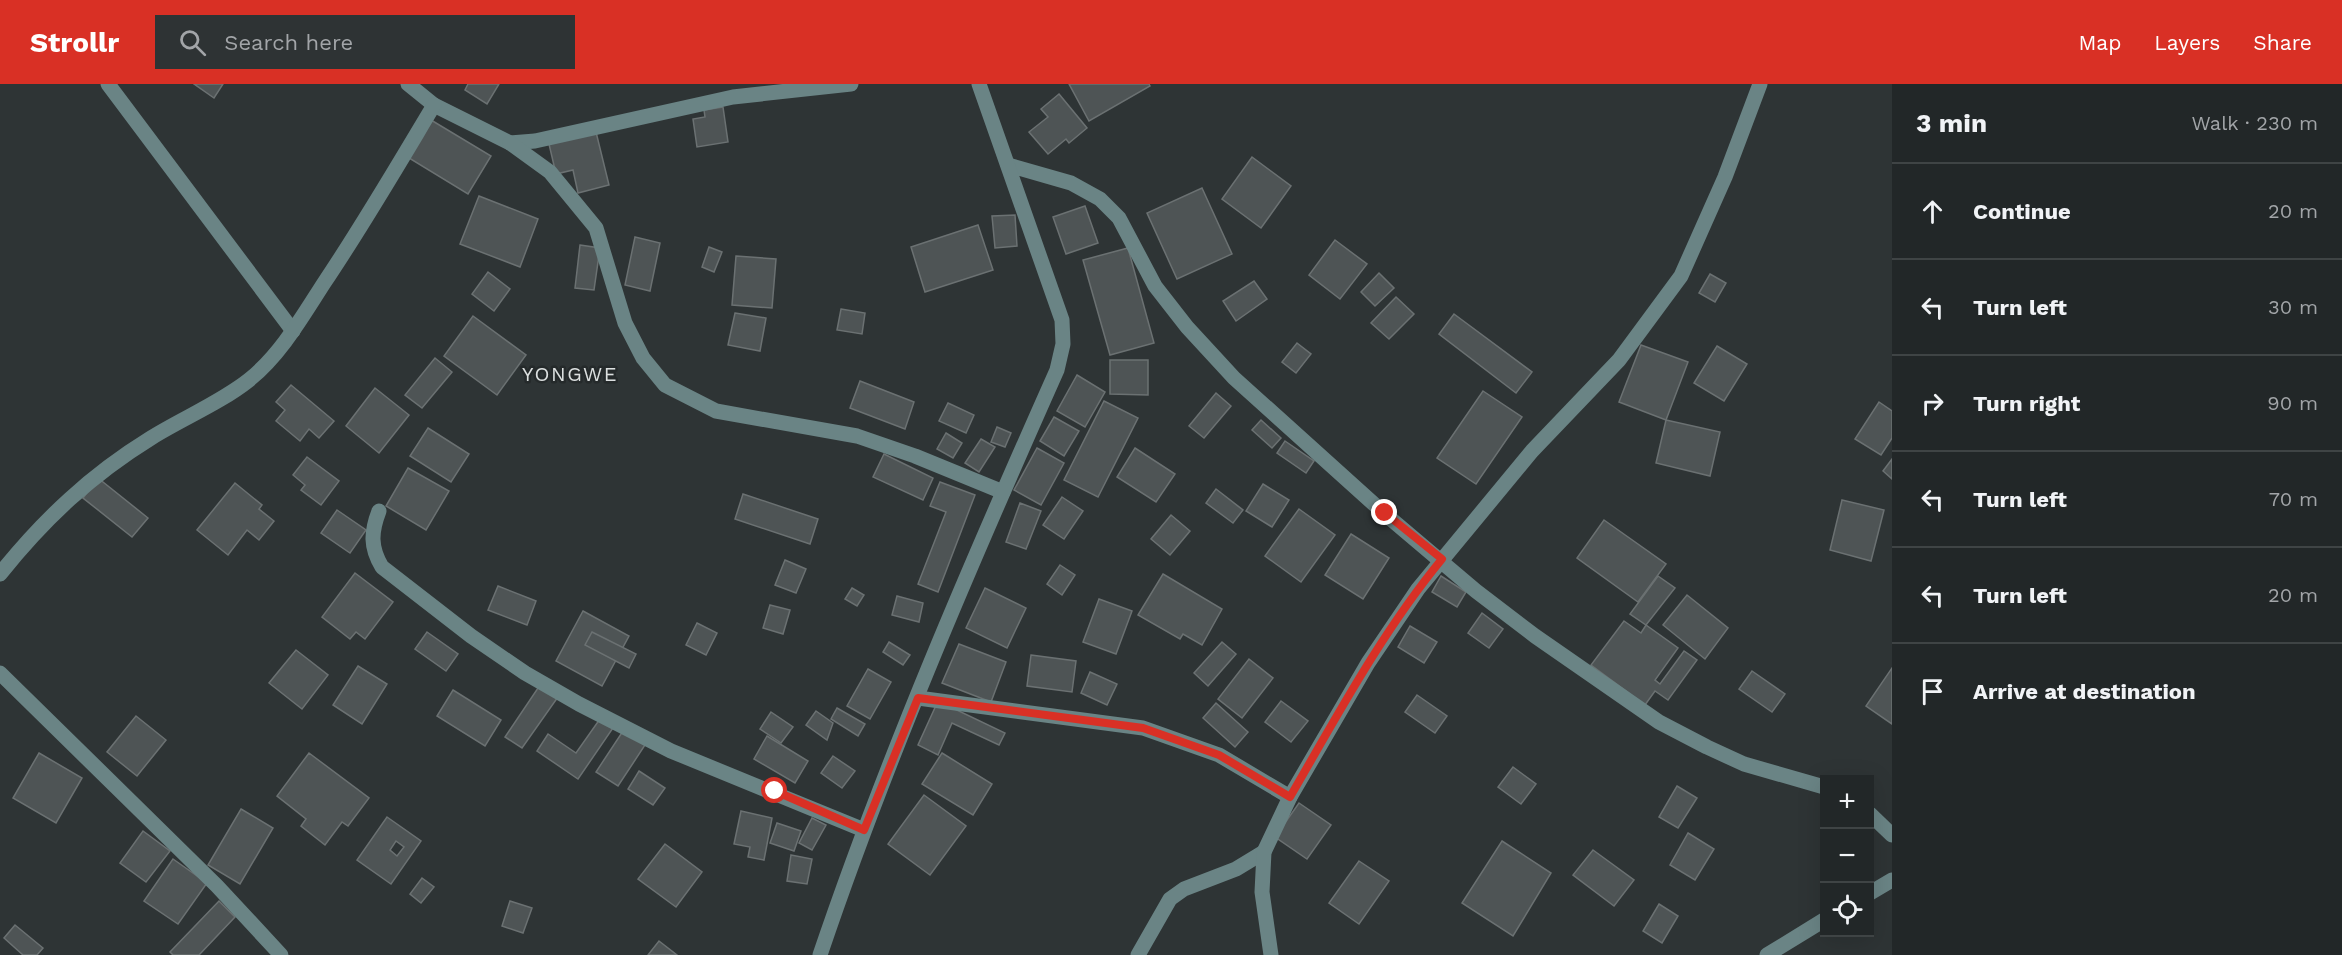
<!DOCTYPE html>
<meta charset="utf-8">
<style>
:root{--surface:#222728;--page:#2e3334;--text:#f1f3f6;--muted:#a2a5a8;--line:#3f4445;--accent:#d93025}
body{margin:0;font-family:"Work Sans",sans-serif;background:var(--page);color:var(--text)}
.controls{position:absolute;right:18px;bottom:18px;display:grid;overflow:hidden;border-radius:0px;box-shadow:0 6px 24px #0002}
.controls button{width:54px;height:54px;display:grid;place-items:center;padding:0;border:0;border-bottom:2px solid var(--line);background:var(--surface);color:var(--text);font:30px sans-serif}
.stop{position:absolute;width:18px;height:18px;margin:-14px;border:4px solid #d93025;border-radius:50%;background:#fff}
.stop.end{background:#d93025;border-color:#fff;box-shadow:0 2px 6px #0008}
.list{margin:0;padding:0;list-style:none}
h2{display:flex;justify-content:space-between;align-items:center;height:78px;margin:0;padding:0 24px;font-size:26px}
h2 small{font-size:20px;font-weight:400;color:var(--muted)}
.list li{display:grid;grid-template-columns:39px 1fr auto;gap:18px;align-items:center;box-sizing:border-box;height:96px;padding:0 24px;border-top:2px solid var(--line)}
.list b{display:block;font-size:22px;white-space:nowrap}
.list em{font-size:20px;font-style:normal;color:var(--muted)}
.icon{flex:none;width:33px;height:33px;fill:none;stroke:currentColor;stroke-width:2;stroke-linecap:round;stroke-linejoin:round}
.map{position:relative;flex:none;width:1892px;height:871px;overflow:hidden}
header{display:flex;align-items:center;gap:36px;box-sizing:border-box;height:84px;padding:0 30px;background:var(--accent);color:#fff}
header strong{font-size:28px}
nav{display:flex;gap:33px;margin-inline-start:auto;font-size:21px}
.search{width:420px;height:54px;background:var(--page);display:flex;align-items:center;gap:15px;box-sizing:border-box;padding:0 21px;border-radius:0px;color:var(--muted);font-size:22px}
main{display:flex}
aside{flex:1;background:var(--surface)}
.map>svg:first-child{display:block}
.building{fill:#4e5455;stroke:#6b7172;stroke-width:1.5;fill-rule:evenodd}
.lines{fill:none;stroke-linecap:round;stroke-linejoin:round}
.minor{stroke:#6a8485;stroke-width:15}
.route{stroke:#d93025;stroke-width:8}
.labels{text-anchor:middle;stroke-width:5;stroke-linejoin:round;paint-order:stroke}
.quarter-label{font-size:20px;letter-spacing:1.5px;fill:#dce0e0;stroke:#252a2b}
</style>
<header>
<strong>Strollr</strong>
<div class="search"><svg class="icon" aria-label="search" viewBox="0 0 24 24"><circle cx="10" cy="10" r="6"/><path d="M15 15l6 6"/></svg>Search here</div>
<nav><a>Map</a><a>Layers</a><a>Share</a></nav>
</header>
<main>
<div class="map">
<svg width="1892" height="871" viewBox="0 0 1892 871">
<rect width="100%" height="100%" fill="#2e3435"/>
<g class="building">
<path d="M194,0h29l-9,14z"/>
<path d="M468,0h31l-12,20 -22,-14z"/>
<path d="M1069,0h80l1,2 -61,35z"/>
<path d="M1059,10l28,34 -18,15 -3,-4 -18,15 -19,-22 19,-15 -7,-8z"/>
<path d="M723,23l5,35 -31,5 -4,-28 12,-2 -1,-7z"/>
<path d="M431,36l60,36 -23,38 -59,-36z"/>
<path d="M596,48l13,53 -31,8 -5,-23 -17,4 -7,-30z"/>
<path d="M1252,73l39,29 -30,42 -39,-29z"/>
<path d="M1202,104l30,66 -55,25 -30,-66z"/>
<path d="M479,112l59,23 -18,48 -60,-23z"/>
<path d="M1085,122l13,37 -32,11 -13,-37z"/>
<path d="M1015,131l2,31 -22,2 -3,-32z"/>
<path d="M978,141l15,45 -68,22 -14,-45z"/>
<path d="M635,153l25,6 -10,48 -25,-6z"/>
<path d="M1335,156l32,24 -27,35 -31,-24z"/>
<path d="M580,161l20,3 -6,42 -19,-2z"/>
<path d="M709,163l13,5 -8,20 -12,-5z"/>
<path d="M1128,164l26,95 -44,12 -27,-95z"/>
<path d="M736,172l40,3 -4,49 -40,-3z"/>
<path d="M488,188l22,17 -16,22 -22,-17z"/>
<path d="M1379,189l15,15 -19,18 -14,-14z"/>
<path d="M1710,190l16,9 -11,19 -16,-9z"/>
<path d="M1254,197l13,18 -31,22 -13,-20z"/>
<path d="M1396,213l18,17 -25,25 -18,-16z"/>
<path d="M841,225l24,4 -3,21 -25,-4z"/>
<path d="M735,229l31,5 -6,33 -32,-6z"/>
<path d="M1454,230l78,58 -16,21 -77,-59z"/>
<path d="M473,232l53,39 -29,40 -53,-39z"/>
<path d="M1297,259l14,11 -15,19 -14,-11z"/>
<path d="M1641,261l47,17 -22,58 -47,-18z"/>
<path d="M1717,262l30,18 -23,37 -30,-18z"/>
<path d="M435,274l17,14 -30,36 -17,-13z"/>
<path d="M1110,276h38v35l-38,-1z"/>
<path d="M1077,291l28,17 -20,35 -28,-16z"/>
<path d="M860,297l54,21 -9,27 -55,-21z"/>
<path d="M291,301l43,36 -15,17 -10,-9 -9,12 -24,-20 9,-11 -9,-8z"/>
<path d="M375,304l34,27 -30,38 -33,-27z"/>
<path d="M1483,307l39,26 -46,67 -39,-26z"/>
<path d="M1216,309l15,13 -27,32 -15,-12z"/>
<path d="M1104,317l34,17 -40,79 -34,-17z"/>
<path d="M1879,318l13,9v27l-11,17 -26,-16z"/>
<path d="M948,319l26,12 -8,18 -27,-12z"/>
<path d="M1054,333l25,14 -15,25 -24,-15z"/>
<path d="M1261,336l20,18 -9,10 -20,-18z"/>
<path d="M1666,336l54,12 -10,44 -54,-13z"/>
<path d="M997,343l14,6 -6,14 -14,-5z"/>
<path d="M428,344l41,26 -18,28 -41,-26z"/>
<path d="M946,349l16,10 -9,15 -16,-9z"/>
<path d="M981,355l14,8 -16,25 -14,-9z"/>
<path d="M1285,357l29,20 -8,12 -29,-20z"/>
<path d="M1037,364l27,15 -23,42 -27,-15z"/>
<path d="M1135,364l40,26 -19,28 -39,-25z"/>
<path d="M884,370l49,24 -10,22 -50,-23z"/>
<path d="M307,373l32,24 -18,24 -20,-15 4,-5 -12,-10z"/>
<path d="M1892,375v20l-9,-8z"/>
<path d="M408,384l41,23 -23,39 -40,-24z"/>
<path d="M98,394l50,40 -16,19 -49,-39z"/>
<path d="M940,398l35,13 -37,97 -20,-8 28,-72 -16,-6z"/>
<path d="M235,399l27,22 -3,4 15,12 -15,19 -12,-10 -19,25 -31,-25z"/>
<path d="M1263,400l26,16 -17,27 -26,-16z"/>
<path d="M1216,405l27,21 -10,13 -27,-20z"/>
<path d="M743,410l75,25 -8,25 -75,-25z"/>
<path d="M1062,413l21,14 -19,28 -21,-14z"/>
<path d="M1842,416l42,10 -13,51 -41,-11z"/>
<path d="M1020,419l21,8 -15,38 -20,-7z"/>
<path d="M1299,425l36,26 -34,47 -36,-26z"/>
<path d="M337,426l29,20 -16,23 -29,-20z"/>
<path d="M1171,431l19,16 -20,24 -19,-16z"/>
<path d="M1604,436l62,44 -28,38 -61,-44z"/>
<path d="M1351,450l38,24 -26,41 -38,-24z"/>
<path d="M785,476l21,9 -10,24 -21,-8z"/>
<path d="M1060,481l15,10 -13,20 -15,-11z"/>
<path d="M355,489l38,29 -28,37 -9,-7 -6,7 -28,-22z"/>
<path d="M1163,490l59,35 -20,36 -19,-11 -3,5 -42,-24z"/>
<path d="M1441,492l25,16 -9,15 -25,-15z"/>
<path d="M1658,492l17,12 -29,37 -16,-11z"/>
<path d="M498,502l38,15 -9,24 -39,-15z"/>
<path d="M852,504l12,7 -7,11 -12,-7z"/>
<path d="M985,504l41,20 -19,40 -41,-20z"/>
<path d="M1687,511l41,33 -23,31 -42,-34z"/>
<path d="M897,512l26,7 -4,19 -27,-7z"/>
<path d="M1099,515l33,12 -16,43 -33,-12z"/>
<path d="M770,521l20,5 -7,24 -20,-6z"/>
<path d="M583,527l46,25 -27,50 -46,-25z"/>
<path d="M1482,529l21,16 -14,19 -21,-15z"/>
<path d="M1624,537l17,12 5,-8 32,23 -23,32 5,4 24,-33 13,9 -29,40 -13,-9 -10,14 -54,-40z"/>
<path d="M697,539l20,10 -11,22 -20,-10z"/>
<path d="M1410,542l27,16 -13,21 -26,-16z"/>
<path d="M427,548l31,22 -12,17 -31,-22z"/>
<path d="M592,548l44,22 -7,14 -44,-23z"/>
<path d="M889,558l21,13 -7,10 -20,-13z"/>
<path d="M1222,558l14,12 -28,32 -14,-13z"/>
<path d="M959,560l47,18 -15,40 -49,-19z"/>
<path d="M296,566l32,25 -26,34 -33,-26z"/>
<path d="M1031,571l45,6 -4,31 -45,-6z"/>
<path d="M1249,575l24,19 -31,40 -24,-19z"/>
<path d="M358,582l29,18 -25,40 -29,-19z"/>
<path d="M1892,584v56l-26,-18z"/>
<path d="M868,585l23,13 -21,37 -23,-13z"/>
<path d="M1752,587l33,23 -13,18 -33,-23z"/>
<path d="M1090,588l27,12 -10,21 -26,-12z"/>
<path d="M540,601l18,12 -36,51 -17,-11z"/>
<path d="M453,606l48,30 -16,26 -48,-30z"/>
<path d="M1417,611l30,21 -12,17 -30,-21z"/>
<path d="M938,617l67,32 -6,12 -47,-22 -14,32 -20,-10z"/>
<path d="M1281,617l27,20 -17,21 -26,-20z"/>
<path d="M1216,619l32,29 -13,15 -32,-29z"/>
<path d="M837,624l28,16 -7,12 -27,-17z"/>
<path d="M816,627l17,12 -6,17 -21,-15z"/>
<path d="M771,628l22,15 -12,16 -21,-14z"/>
<path d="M136,632l30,24 -29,36 -30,-24z"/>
<path d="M602,632l13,9 -37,54 -41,-28 11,-17 28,19z"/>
<path d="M623,647l22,14 -27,41 -22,-14z"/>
<path d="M767,652l41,25 -13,22 -41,-24z"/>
<path d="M39,669l43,25 -26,45 -43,-25z"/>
<path d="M309,669l60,45 -21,28 -6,-4 -17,23 -24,-19 5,-7 -29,-23z"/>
<path d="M942,669l50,31 -19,31 -51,-31z"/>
<path d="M833,672l22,15 -13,17 -21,-15z"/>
<path d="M1513,683l23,17 -15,20 -23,-17z"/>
<path d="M639,687l26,17 -12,17 -25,-16z"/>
<path d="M1677,702l20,12 -19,30 -19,-11z"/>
<path d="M924,711l42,31 -36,49 -42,-31z"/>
<path d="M1299,719l32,22 -24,34 -32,-22z"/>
<path d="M241,725l32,19 -33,56 -32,-19z"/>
<path d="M741,727l31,7 -8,42 -16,-3 2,-10 -16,-3z"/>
<path d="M387,733l34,24 -30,43 -34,-24zM396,757l8,6 -7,9 -7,-6z"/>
<path d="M812,734l14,7 -14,25 -13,-7z"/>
<path d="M777,739l24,8 -7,20 -24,-8z"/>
<path d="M143,747l27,20 -24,31 -26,-19z"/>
<path d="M1688,749l26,16 -19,31 -25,-15z"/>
<path d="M1502,757l49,32 -38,63 -51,-33z"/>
<path d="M665,760l37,28 -26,35 -38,-28z"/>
<path d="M1593,766l41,30 -20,26 -41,-31z"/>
<path d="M791,771l21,4 -5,25 -20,-3z"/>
<path d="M173,775l34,24 -29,41 -34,-23z"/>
<path d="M1359,777l30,20 -30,43 -30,-21z"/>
<path d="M422,794l12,9 -13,16 -11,-9z"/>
<path d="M219,817l16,16 -36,38h-26l-3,-3z"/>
<path d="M510,817l22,7 -9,25 -21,-7z"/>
<path d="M1659,820l19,12 -16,27 -19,-12z"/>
<path d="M15,841l28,23 -6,7h-14l-19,-17z"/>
<path d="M659,857l18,14h-29z"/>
</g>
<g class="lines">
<g class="minor">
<path d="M108,0l185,247"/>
<path d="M408,0l26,21 76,38 25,-2 198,-44 118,-13"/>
<path d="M510,59l40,29 46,56 29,95 18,35 22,27 51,26 141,25 58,20 88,36"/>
<path d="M1008,81l63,18 29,16 19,19 36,68 32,41 47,51 151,136 91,77 59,45 124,86 48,25 37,17 80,23"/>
<path d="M379,427c-8,21 -9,36 3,56l89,69 54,37 54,31 92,47 193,79"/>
<path d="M0,490c44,-55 91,-99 151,-136 32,-20 69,-35 98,-58 32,-26 53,-63 75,-97 39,-58 74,-118 110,-178"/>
<path d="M0,589l217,213 64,69"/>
<path d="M918,614l225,30 76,27 71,42"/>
<path d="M1870,730l22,21"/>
<path d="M1870,809l22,-13"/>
<path d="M820,871c67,-198 152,-394 237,-585l6,-26 -1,-24 -83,-236"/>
<path d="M1138,871l32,-56 14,-10 52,-20 28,-17"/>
<path d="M1271,871l-9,-63 2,-40 26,-55 78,-134 50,-74 114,-138 87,-91 62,-84 44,-99 35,-93"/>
<path d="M1767,871l57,-35"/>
</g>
</g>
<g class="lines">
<path class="route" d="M775,707l89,39 54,-132 225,30 76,27 71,42c47,-81 92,-165 152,-238l-57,-46"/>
</g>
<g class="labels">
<g class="quarter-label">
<text x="570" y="297">YONGWE</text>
</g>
</g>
</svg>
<div class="controls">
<button>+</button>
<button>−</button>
<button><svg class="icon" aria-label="locate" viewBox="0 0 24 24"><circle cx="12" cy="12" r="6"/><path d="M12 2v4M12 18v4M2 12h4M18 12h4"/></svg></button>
</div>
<div class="stop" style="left:775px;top:707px"></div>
<div class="stop end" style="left:1385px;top:429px"></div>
</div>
<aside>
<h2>3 min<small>Walk · 230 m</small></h2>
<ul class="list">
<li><svg class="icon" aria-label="ahead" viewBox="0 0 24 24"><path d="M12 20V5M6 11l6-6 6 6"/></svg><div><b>Continue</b></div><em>20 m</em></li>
<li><svg class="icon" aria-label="left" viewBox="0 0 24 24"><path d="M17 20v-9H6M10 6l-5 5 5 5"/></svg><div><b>Turn left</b></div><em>30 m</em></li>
<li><svg class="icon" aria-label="right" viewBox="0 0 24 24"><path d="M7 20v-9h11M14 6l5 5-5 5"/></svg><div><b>Turn right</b></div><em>90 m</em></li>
<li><svg class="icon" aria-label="left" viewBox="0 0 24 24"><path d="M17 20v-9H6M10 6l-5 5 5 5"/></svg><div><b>Turn left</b></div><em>70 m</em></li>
<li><svg class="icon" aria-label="left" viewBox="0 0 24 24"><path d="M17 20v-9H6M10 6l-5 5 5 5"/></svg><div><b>Turn left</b></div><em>20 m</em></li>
<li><svg class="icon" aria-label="arrive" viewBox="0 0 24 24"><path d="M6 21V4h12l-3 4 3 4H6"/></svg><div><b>Arrive at destination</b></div></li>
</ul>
</aside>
</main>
